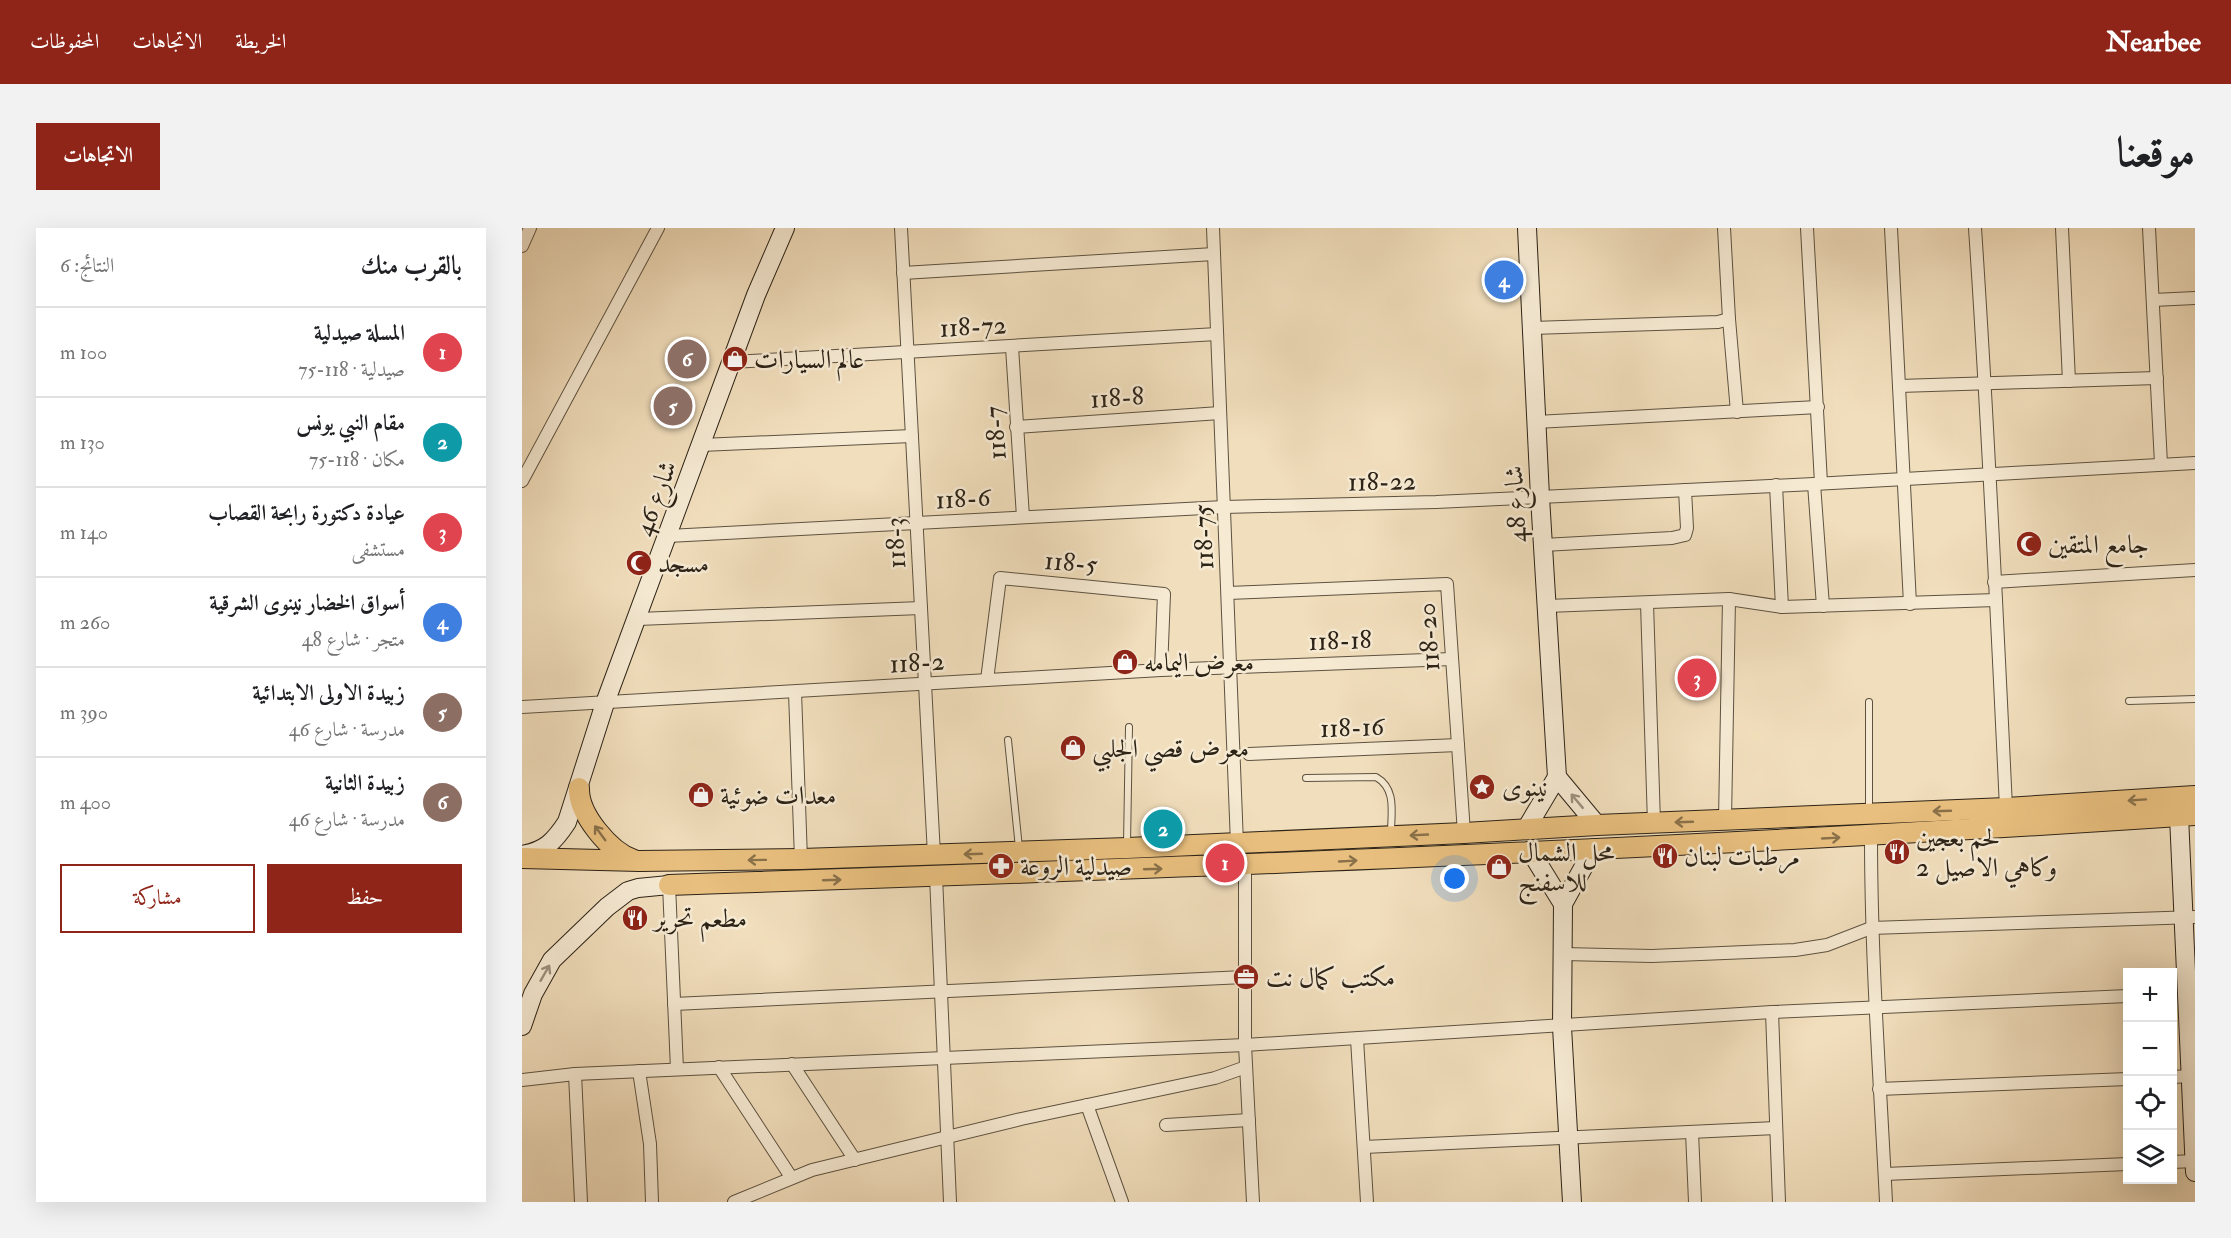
<!DOCTYPE html>
<html lang="ar">
<meta charset="utf-8">
<style>
:root{--surface:#fff;--page:#f2f2f2;--text:#202124;--muted:#757577;--line:#e0e0e0;--accent:#8f2418}
body{margin:0;font-family:"IM FELL Double Pica",Amiri,serif;background:var(--page);color:var(--text);direction:rtl}
.controls{position:absolute;right:18px;bottom:18px;display:grid;overflow:hidden;border-radius:0px;box-shadow:0 6px 24px #0002}
.controls button{width:54px;height:54px;display:grid;place-items:center;padding:0;border:0;border-bottom:2px solid var(--line);background:var(--surface);color:var(--text);font:30px sans-serif}
.you{position:absolute;left:933px;top:651px;width:21px;height:21px;margin:-15px;border:4px solid #fff;border-radius:50%;background:#1a73e8;box-shadow:0 0 0 9px #1a73e833}
.badge{display:grid;place-items:center;width:39px;height:39px;border-radius:50%;background:var(--accent);color:#fff;font-size:20px;font-weight:700}
.pin{position:absolute;translate:-50% -50%;border:3px solid #fff;box-shadow:0 2px 6px #0006}
.list{margin:0;padding:0;list-style:none}
h2{display:flex;justify-content:space-between;align-items:center;height:78px;margin:0;padding:0 24px;font-size:26px}
h2 small{font-size:20px;font-weight:400;color:var(--muted)}
.list li{display:grid;grid-template-columns:39px 1fr auto;gap:18px;align-items:center;box-sizing:border-box;height:90px;padding:0 24px;border-top:2px solid var(--line)}
.list b{display:block;font-size:22px;white-space:nowrap}
.list p{margin:0;font-size:20px;white-space:nowrap;color:var(--muted)}
.list em{font-size:20px;font-style:normal;color:var(--muted)}
.actions{display:flex;gap:12px;padding:18px 24px}
.actions a{flex:1;padding:14px 0;border:2px solid var(--accent);border-radius:0px;text-align:center;font-size:21px;color:var(--accent)}
.actions .main{background:var(--accent);color:#fff}
.icon{flex:none;width:33px;height:33px;fill:none;stroke:currentColor;stroke-width:2;stroke-linecap:round;stroke-linejoin:round}
.map{position:relative;flex:none;width:1673px;height:974px;overflow:hidden;direction:ltr;border-radius:0px}
header{display:flex;align-items:center;gap:36px;box-sizing:border-box;height:84px;padding:0 30px;background:var(--accent);color:#fff}
header strong{font-size:28px}
nav{display:flex;gap:33px;margin-inline-start:auto;font-size:21px}
.intro{display:flex;align-items:center;justify-content:space-between;box-sizing:border-box;height:144px;padding:0 36px}
h1{margin:0;font-size:42px}
.button{padding:15px 27px;border-radius:0px;background:var(--accent);color:#fff;font-size:21px;font-weight:700}
main{display:flex;gap:36px;padding:0 36px}
aside{flex:1;background:var(--surface);border-radius:0px;box-shadow:0 6px 24px #0002}
.map>svg:first-child{display:block}
.lines{fill:none;stroke-linecap:round;stroke-linejoin:round}
.lane-casing{stroke:#5d5240;stroke-width:8}
.street-casing{stroke:#5d5240;stroke-width:14}
.secondary-casing{stroke:#2c2317;stroke-width:20}
.primary-casing{stroke:#2c2317;stroke-width:22}
.lane{stroke:#f6ead3;stroke-width:6}
.street{stroke:#f6ead3;stroke-width:12}
.secondary{stroke:#f6ead3;stroke-width:18}
.primary{stroke:#e8bf7e;stroke-width:20}
.oneway{stroke:#8a714a}
.oneway2{stroke:#9b907e}
.labels{text-anchor:middle;stroke-width:5;stroke-linejoin:round;paint-order:stroke}
.street-label{font-size:26px;fill:#2c2317;stroke:#f6ead3}
.poi-label{font-size:26px;fill:#2c2317;stroke:#f6ead3;text-anchor:start}
</style>
<header>
<strong>Nearbee</strong>
<nav><a>الخريطة</a><a>الاتجاهات</a><a>المحفوظات</a></nav>
</header>
<div class="intro"><h1>موقعنا</h1><a class="button">الاتجاهات</a></div>
<main>
<div class="map">
<svg width="1673" height="974" viewBox="0 0 1673 974">
<rect width="100%" height="100%" fill="#f1debc"/>
<filter id="stains"><feTurbulence type="fractalNoise" baseFrequency=".00333" numOctaves="4"/><feColorMatrix values="0 0 0 0 .2 0 0 0 0 .09 0 0 0 0 .02 0 0 0 .5 -.17"/></filter>
<radialGradient id="worn" r=".72"><stop offset=".6" stop-color="#630" stop-opacity="0"/><stop offset="1" stop-color="#630" stop-opacity=".3"/></radialGradient>
<g class="lines">
<g class="lane-casing">
<g id="lane">
<path d="M1607,473l66,-2"/>
<path d="M1347,474v108"/>
<path d="M486,512l11,108"/>
<path d="M784,550l70,-1c21,12 15,36 15,56"/>
<path d="M605,616l2,-117"/>
</g>
</g>
<g class="street-casing">
<g id="street">
<path d="M379,0l33,627"/>
<path d="M691,0l24,616"/>
<path d="M1202,0l5,91 8,93"/>
<path d="M1285,0l14,255"/>
<path d="M1369,0l19,376"/>
<path d="M1453,0c13,193 22,387 31,580"/>
<path d="M1540,0l7,153"/>
<path d="M1627,0l12,236"/>
<path d="M0,18l8,-18"/>
<path d="M381,45l311,-19"/>
<path d="M1631,72l42,-2"/>
<path d="M1010,100l186,-6 11,-3"/>
<path d="M490,119l11,170"/>
<path d="M210,134l485,-28"/>
<path d="M1377,158l258,-8"/>
<path d="M1014,194l282,-15"/>
<path d="M494,199l204,-14"/>
<path d="M179,217l211,-9"/>
<path d="M0,253l136,-253"/>
<path d="M1292,256l9,122"/>
<path d="M1254,257l6,122"/>
<path d="M146,308l556,-29 212,-5 378,-18 381,-21"/>
<path d="M1021,317l129,-7 13,-3 2,-7 -2,-38"/>
<path d="M1472,354l201,-12"/>
<path d="M706,365l219,-9 17,249"/>
<path d="M1125,375l7,220"/>
<path d="M1025,378l182,-7 53,8 214,-7"/>
<path d="M116,391l283,-11"/>
<path d="M465,452l13,-102 164,16 -3,76"/>
<path d="M273,464l6,167"/>
<path d="M0,479l639,-37 291,-11"/>
<path d="M727,526l209,-9"/>
<path d="M1203,592l4,-221"/>
<path d="M1349,608c0,123 9,244 15,366"/>
<path d="M723,638v179l8,157"/>
<path d="M414,648l14,326"/>
<path d="M147,657l8,184"/>
<path d="M1041,726l89,2 143,-6 32,-5 44,-17 324,-11"/>
<path d="M152,776l570,-27"/>
<path d="M1250,784l7,190"/>
<path d="M835,811l10,163"/>
<path d="M270,836l63,96"/>
<path d="M197,839l72,110"/>
<path d="M117,843l11,73 2,58"/>
<path d="M53,846l6,128"/>
<path d="M1650,849l19,-1"/>
<path d="M0,852l53,-6 670,-29 527,-33 356,-16"/>
<path d="M1357,861l249,-10"/>
<path d="M565,877l35,97"/>
<path d="M644,897l83,-5"/>
<path d="M1170,904l3,70"/>
<path d="M842,919l412,-19"/>
<path d="M1650,934l23,-1"/>
<path d="M1363,946l243,-10"/>
<path d="M212,974l78,-32 209,-51 194,-41 31,-11"/>
</g>
</g>
<g class="secondary-casing">
<g id="secondary">
<path d="M1005,0l13,269 17,280"/>
<path d="M1035,549l40,48"/>
<path d="M1657,588l16,356"/>
<path d="M1004,601l31,-52"/>
<path d="M1009,624l32,52"/>
<path d="M0,627c23,-4 32,-13 45,-33l38,-119 151,-408 29,-67"/>
<path d="M0,798l11,-32 19,-34 55,-53 21,-16 10,-3 31,-3"/>
<path d="M1050,974l-10,-175 1,-123 31,-56"/>
</g>
</g>
<g class="primary-casing">
<g id="primary">
<path d="M57,560c-1,26 31,64 55,72"/>
<path d="M0,630l117,3 162,-2 326,-11 337,-15 133,-8 409,-17 189,-12"/>
<path d="M147,657c509,-17 1018,-36 1526,-70"/>
</g>
</g>
<use href="#lane" class="lane"/>
<use href="#street" class="street"/>
<use href="#secondary" class="secondary"/>
<use href="#primary" class="primary"/>
</g>
<defs><path id="oneway-shaft" d="M-6 0H5M1.5-3L5.5 0L1.5 3" fill="none" stroke-width="1.6" stroke-linecap="round" stroke-linejoin="round" transform="scale(1.5)"/></defs>
<g class="oneway">
<use href="#oneway-shaft" transform="translate(1615 572) rotate(176)"/>
<use href="#oneway-shaft" transform="translate(1420 583) rotate(178)"/>
<use href="#oneway-shaft" transform="translate(1162 594) rotate(178)"/>
<use href="#oneway-shaft" transform="translate(78 605) rotate(-126)"/>
<use href="#oneway-shaft" transform="translate(897 607) rotate(177)"/>
<use href="#oneway-shaft" transform="translate(1309 610) rotate(-3)"/>
<use href="#oneway-shaft" transform="translate(451 626) rotate(178)"/>
<use href="#oneway-shaft" transform="translate(235 632) rotate(179)"/>
<use href="#oneway-shaft" transform="translate(826 633) rotate(-3)"/>
<use href="#oneway-shaft" transform="translate(631 641) rotate(-2)"/>
<use href="#oneway-shaft" transform="translate(310 652) rotate(-2)"/>
</g>
<g class="oneway2">
<use href="#oneway-shaft" transform="translate(1055 573) rotate(-130)"/>
<use href="#oneway-shaft" transform="translate(23 745) rotate(-60)"/>
</g>
<defs>
<g id="shop-disc" transform="scale(1.35)"><circle r="9.5" fill="#8f2418" stroke="#f6ead3"/><path d="M-5-2.5h2.3a2.7 3.5 0 0 1 5.4 0H5L5.5 6h-11ZM-1.5-2.5h3a1.5 2.3 0 0 0-3 0Z" fill="#fff"/></g>
<g id="mosque-disc" transform="scale(1.35)"><circle r="9.5" fill="#8f2418" stroke="#f6ead3"/><path d="M3.5-4.9A6 6 0 1 0 3.5 4.9A5 5 0 1 1 3.5-4.9Z" fill="#fff"/></g>
<g id="sight-disc" transform="scale(1.35)"><circle r="9.5" fill="#8f2418" stroke="#f6ead3"/><path d="M0-6L1.8-2.2L6-1.7L2.9 1.2L3.7 5.4L0 3.3L-3.7 5.4L-2.9 1.2L-6-1.7L-1.8-2.2Z" fill="#fff"/></g>
<g id="restaurant-disc" transform="scale(1.35)"><circle r="9.5" fill="#8f2418" stroke="#f6ead3"/><path d="M-5-6h1v4h1v-4h1v4h1v-4h1v5L-1.5 .5V6h-2V.5L-5-1ZM5-6V6H3V1.5H1.5Q1.5-4 5-6Z" fill="#fff"/></g>
<g id="pharmacy-disc" transform="scale(1.35)"><circle r="9.5" fill="#8f2418" stroke="#f6ead3"/><path d="M-2-6h4v4h4v4h-4v4h-4v-4h-4v-4h4Z" fill="#fff"/></g>
<g id="office-disc" transform="scale(1.35)"><circle r="9.5" fill="#8f2418" stroke="#f6ead3"/><path d="M-6-3h4V-5.5h4V-3h4V5H-6ZM-1-4.5V-3h2v-1.5ZM-6 0V1H6V0Z" fill="#fff"/></g>
</defs>
<g fill-rule="evenodd">
<use href="#shop-disc" x="213" y="131"/>
<use href="#mosque-disc" x="1507" y="316"/>
<use href="#mosque-disc" x="117" y="335"/>
<use href="#shop-disc" x="603" y="434"/>
<use href="#shop-disc" x="551" y="520"/>
<use href="#sight-disc" x="960" y="559"/>
<use href="#shop-disc" x="179" y="567"/>
<use href="#restaurant-disc" x="1375" y="624"/>
<use href="#restaurant-disc" x="1143" y="628"/>
<use href="#pharmacy-disc" x="479" y="638"/>
<use href="#shop-disc" x="977" y="639"/>
<use href="#restaurant-disc" x="113" y="690"/>
<use href="#office-disc" x="724" y="749"/>
</g>
<g class="labels">
<g class="street-label">
<text transform="translate(451 98) rotate(-3)" y="9">118-72</text>
<text transform="translate(595 169) rotate(-4)" y="9">118-8</text>
<text transform="translate(473 205) rotate(-94)" y="9">118-7</text>
<text transform="translate(860 253) rotate(-1)" y="9">118-22</text>
<text transform="translate(133 270) rotate(-70)" y="9">شارع 46</text>
<text transform="translate(441 270) rotate(-3)" y="9">118-6</text>
<text transform="translate(993 276) rotate(-93)" y="9">شارع 48</text>
<text transform="translate(681 309) rotate(-92)" y="9">118-75</text>
<text transform="translate(373 315) rotate(-93)" y="9">118-3</text>
<text transform="translate(549 334) rotate(5)" y="9">118-5</text>
<text transform="translate(906 409) rotate(-94)" y="9">118-20</text>
<text transform="translate(818 412) rotate(-2)" y="9">118-18</text>
<text transform="translate(395 434) rotate(-3)" y="9">118-2</text>
<text transform="translate(830 499) rotate(-2)" y="9">118-16</text>
</g>
<g class="poi-label">
<text x="232" y="140">عالم السيارات</text>
<text x="1526" y="325">جامع المتقين</text>
<text x="136" y="344">مسجد</text>
<text x="622" y="443">معرض اليمامه</text>
<text x="570" y="529">معرض قصي الجلبي</text>
<text x="980" y="568">نينوى</text>
<text x="198" y="576">معدات ضوئية</text>
<text x="1394" y="618">لحم بعجين<tspan x="1394" dy="30">وكاهي الاصيل 2</tspan></text>
<text x="996" y="633">محل الشمال<tspan x="996" dy="30">للاسفنج</tspan></text>
<text x="1162" y="637">مرطبات لبنان</text>
<text x="498" y="647">صيدلية الروعة</text>
<text x="132" y="699">مطعم تحرير</text>
<text x="744" y="758">مكتب كمال نت</text>
</g>
</g>
<rect width="100%" height="100%" filter="url(#stains)"/>
<rect width="100%" height="100%" fill="url(#worn)"/>
</svg>
<div class="controls">
<button>+</button>
<button>−</button>
<button><svg class="icon" aria-label="locate" viewBox="0 0 24 24"><circle cx="12" cy="12" r="6"/><path d="M12 2v4M12 18v4M2 12h4M18 12h4"/></svg></button>
<button><svg class="icon" aria-label="layers" viewBox="0 0 24 24"><path d="M12 4l9 5-9 5-9-5zM3 14l9 5 9-5"/></svg></button>
</div>
<div class="you"></div>
<div class="pin badge" style="left:703px;top:635px;background:#e0444e">1</div>
<div class="pin badge" style="left:641px;top:601px;background:#0f9aa8">2</div>
<div class="pin badge" style="left:1175px;top:450px;background:#e0444e">3</div>
<div class="pin badge" style="left:982px;top:52px;background:#3f7fe0">4</div>
<div class="pin badge" style="left:151px;top:178px;background:#8d6e63">5</div>
<div class="pin badge" style="left:165px;top:131px;background:#8d6e63">6</div>
</div>
<aside>
<h2>بالقرب منك<small>النتائج: 6</small></h2>
<ul class="list">
<li><span class="badge" style="background:#e0444e">1</span><div><b>المسلة صيدلية</b><p>صيدلية · 118-75</p></div><em>100 m</em></li>
<li><span class="badge" style="background:#0f9aa8">2</span><div><b>مقام النبي يونس</b><p>مكان · 118-75</p></div><em>130 m</em></li>
<li><span class="badge" style="background:#e0444e">3</span><div><b>عيادة دكتورة رابحة القصاب</b><p>مستشفى</p></div><em>140 m</em></li>
<li><span class="badge" style="background:#3f7fe0">4</span><div><b>أسواق الخضار نينوى الشرقية</b><p>متجر · شارع 48</p></div><em>260 m</em></li>
<li><span class="badge" style="background:#8d6e63">5</span><div><b>زبيدة الاولى الابتدائية</b><p>مدرسة · شارع 46</p></div><em>390 m</em></li>
<li><span class="badge" style="background:#8d6e63">6</span><div><b>زبيدة الثانية</b><p>مدرسة · شارع 46</p></div><em>400 m</em></li>
</ul>
<div class="actions"><a class="main">حفظ</a><a>مشاركة</a></div>
</aside>
</main>
